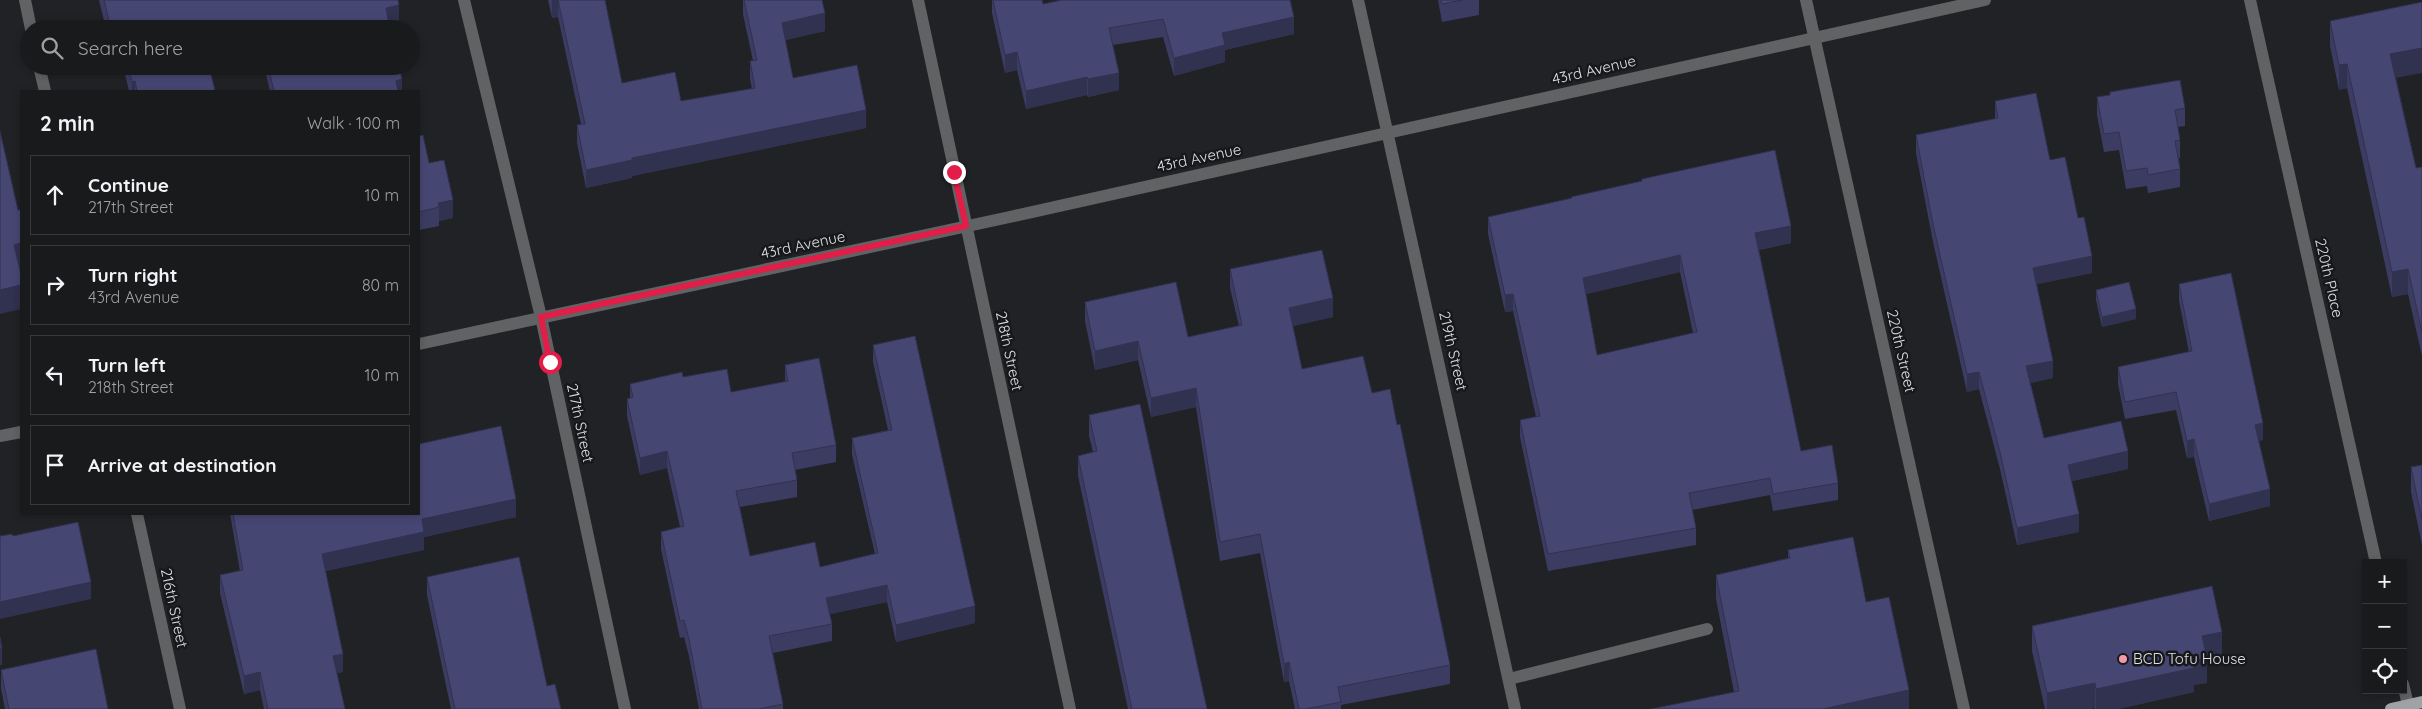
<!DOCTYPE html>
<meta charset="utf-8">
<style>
:root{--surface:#181a1c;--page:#212325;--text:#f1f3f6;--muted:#9fa1a3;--line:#36383b}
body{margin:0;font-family:Quicksand,sans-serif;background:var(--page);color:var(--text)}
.controls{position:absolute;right:15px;bottom:15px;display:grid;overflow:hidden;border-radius:0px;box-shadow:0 2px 8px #0003}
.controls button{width:45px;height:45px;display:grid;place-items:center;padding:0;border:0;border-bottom:1px solid var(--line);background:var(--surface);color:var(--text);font:25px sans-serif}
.stop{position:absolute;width:15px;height:15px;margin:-11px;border:4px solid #e11d48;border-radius:50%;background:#fff}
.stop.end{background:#e11d48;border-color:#fff;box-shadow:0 1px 5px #0008}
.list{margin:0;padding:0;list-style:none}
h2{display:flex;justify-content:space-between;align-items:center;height:65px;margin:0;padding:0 20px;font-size:21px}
h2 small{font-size:16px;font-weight:400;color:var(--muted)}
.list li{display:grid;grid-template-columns:32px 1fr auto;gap:15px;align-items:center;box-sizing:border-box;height:80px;margin:0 10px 10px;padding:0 10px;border:1px solid var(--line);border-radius:0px}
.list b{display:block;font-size:19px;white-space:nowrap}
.list p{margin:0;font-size:16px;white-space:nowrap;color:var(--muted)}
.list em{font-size:16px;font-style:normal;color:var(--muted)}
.icon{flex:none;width:28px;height:28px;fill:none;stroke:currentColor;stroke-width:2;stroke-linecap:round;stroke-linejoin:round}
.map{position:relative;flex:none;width:2422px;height:709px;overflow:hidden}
.search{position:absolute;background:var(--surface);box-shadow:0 2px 8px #0003;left:20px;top:20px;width:400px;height:55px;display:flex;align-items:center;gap:12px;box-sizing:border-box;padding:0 18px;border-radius:28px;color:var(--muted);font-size:19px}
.panel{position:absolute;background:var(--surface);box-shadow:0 2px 8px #0003;left:20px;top:90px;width:400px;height:425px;border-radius:0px}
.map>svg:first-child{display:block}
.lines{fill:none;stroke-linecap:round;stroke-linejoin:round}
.lane{stroke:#606264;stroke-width:12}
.street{stroke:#606264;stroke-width:12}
.primary{stroke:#9fa3a6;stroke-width:12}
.wall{fill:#3c3c63;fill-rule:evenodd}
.shaded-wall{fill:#313150}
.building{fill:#464673;stroke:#313150;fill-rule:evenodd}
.route{stroke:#e11d48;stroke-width:6}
.poi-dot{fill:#f39aa9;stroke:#16181c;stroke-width:2}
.labels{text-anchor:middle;stroke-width:5;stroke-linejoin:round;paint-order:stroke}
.street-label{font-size:15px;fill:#dfe0e3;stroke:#16181c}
.poi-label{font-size:15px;fill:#dfe0e3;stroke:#16181c;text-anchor:start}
</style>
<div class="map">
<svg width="2422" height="709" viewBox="0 0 2422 709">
<rect width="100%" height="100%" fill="#202225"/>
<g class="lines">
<path class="lane" d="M1509,679l198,-50"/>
<g class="street">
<path d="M25,0l6,29"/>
<path d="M464,0l77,317 84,392"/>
<path d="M918,0l152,709"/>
<path d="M1358,0l157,709"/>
<path d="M1806,0l158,709"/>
<path d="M2250,0l126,563"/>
<path d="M39,66l6,25"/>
<path d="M419,344l586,-126 980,-218"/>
<path d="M0,436l21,-4"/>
<path d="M137,514l43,195"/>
<path d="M2403,684l6,25"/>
</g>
<path class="primary" d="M2391,709l31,-7"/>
</g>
<g class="wall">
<path d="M99,0h299l1,23 -9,2v4h-284z"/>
<path d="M548,0h57l17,83 59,18 71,-12 -2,-10v-18h3l-10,-47v-14h79l3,31 -40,9 8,38 73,50 -234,48v2l-46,10 -9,-45v-18l4,-1 -23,-107 -6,1z"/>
<path d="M992,0h50l1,4 251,30 -69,16v12l-51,14 -11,-39 -50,8 6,45 -31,7 -1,-2 -61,14 -9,-39 -12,3 -13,-60z"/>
<path d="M1438,0h41v15l-37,7z"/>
<path d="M2330,21l66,57 20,90 6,-1v189l-14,-62 -16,3 -45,-209 -8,2 -9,-44z"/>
<path d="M123,66h86l6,25h-86z"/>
<path d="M264,66h135l3,25h-132z"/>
<path d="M2110,92l75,16v18l-7,1 2,13v18h-1l1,11v18l-32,6 -1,-7 -21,3 -7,-39 -15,2 -7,-37v-18l13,-2z"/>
<path d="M1995,101l55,59 28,58 14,55 -55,11 16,94 -23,5 14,55 84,31 -56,12 7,51 -62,13 -17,-76 -21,-80 -12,3 -34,-150 -17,-89v-18l79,-16z"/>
<path d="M419,136l10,27 24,55 -14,3v5l-20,4z"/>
<path d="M1488,217l303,26 -32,7 42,201 37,32v17l-65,11 -3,-16 -78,15 4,18v17l-148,26 -28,-134v-17l16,-3 -23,-106 -8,1 -17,-78zM1680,272l13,61 -96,22 -11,-61z"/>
<path d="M1230,269l103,48 -40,9 9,43 70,24 25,32 53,240v19l-109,21v4h-46l-6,-28 -5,1 -24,-129 -40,8 -24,-154 -45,10 -13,-57 -43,10 -10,-49v-19l103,35 51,-11 -9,-38z"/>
<path d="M2179,284l84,156 -4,1 11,65 -61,15 -15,-64 -7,1 -11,-48 -51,9 -7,-35v-17l71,-15 -10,-51z"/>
<path d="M2096,290l40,29 -34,8 -6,-27z"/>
<path d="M873,345l102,278 -79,19 -9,-40 -57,12 2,10v17l-59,12 10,51v5h-84l-10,-53 -5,-19 -4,1 -19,-89v-17l19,-5 -13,-59 -27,7 -13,-59v-17l3,-1v-14l101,8 54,-10v-17l51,80v17l-41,8 2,10v17l-57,10 10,49 70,11 55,-13 -23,-99v-17l36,-8 -15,-68z"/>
<path d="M1089,415l118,294h-79l-50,-233v-20l15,-4 -4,-16z"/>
<path d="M2422,465v80l-11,-53v-25z"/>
<path d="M230,514h189l97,3 -92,20v13l-99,21 18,101 -6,1 8,36h-81l-4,-19 -16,4 -24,-101v-18l20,-4z"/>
<path d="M1788,550l78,52 43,107 -175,-17 -18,-93v-24l72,-17z"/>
<path d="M427,577l120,109 14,23h-110l-24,-114z"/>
<path d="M2032,626l190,30 -15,4v23l-13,2v7l-76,17h-23v-1l-7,1h-43l-13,-58z"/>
<path d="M1,670l107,39h-103l-4,-21z"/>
</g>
<g class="shaded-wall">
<path d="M552,0h6v17l-6,1z"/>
<path d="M399,5v18l-13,3v-18z"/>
<path d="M825,13v18l-43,10v-18z"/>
<path d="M1294,17v17l-69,16v12l-51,14v-18l48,-25z"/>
<path d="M2422,48v25l-32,6v-25z"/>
<path d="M1017,52v18l-12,3v-18z"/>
<path d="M2347,64v24l-8,2v-25z"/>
<path d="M1119,73v17l-31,7v-18z"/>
<path d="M1087,77v18l-61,14v-18z"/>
<path d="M402,79v12h-6v-10z"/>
<path d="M135,81v10h-3v-9z"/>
<path d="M866,110v18l-234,48v2l-46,10v-18l46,-12z"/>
<path d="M453,200v18l-14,3v-14l-1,-4z"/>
<path d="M1791,226v17l-36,7v-17z"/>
<path d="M21,243v25l-7,1v-24z"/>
<path d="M1680,255v17l-97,23v-17z"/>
<path d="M2092,256v17l-59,12v-17z"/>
<path d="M2408,269v25l-16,3v-25z"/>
<path d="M21,285v24l-21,5v-24z"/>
<path d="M1513,294v17l-8,1v-17z"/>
<path d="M1333,298v19l-44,10v-19z"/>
<path d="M2136,309v10l-34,8v-10z"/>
<path d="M1138,341v19l-43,10v-19z"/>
<path d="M2053,361v17l-27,6v-18z"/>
<path d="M1979,372v17l-12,3v-18z"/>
<path d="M1196,388v19l-45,10v-19z"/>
<path d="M2263,423v17l-8,2v-17z"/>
<path d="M2194,439v18l-7,1v-17z"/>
<path d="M667,451v17l-27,7v-17z"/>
<path d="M2128,451v18l-60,13v-17z"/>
<path d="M2270,489v17l-61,15v-17z"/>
<path d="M516,499v18l-92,20v13l-102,22v-18l100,-35z"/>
<path d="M2079,514v18l-62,13v-17z"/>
<path d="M91,582v17l-91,20v-17z"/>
<path d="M887,585v17l-61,13v-17z"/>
<path d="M975,606v17l-79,19v-17z"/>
<path d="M2222,632v24l-15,4v23l-13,2v7l-76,17h-22v-20l97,-28 9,-25z"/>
<path d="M2,648v17h-2v-16z"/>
<path d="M343,654v18l-10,2v-18z"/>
<path d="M1289,662v19l-5,1v-18z"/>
<path d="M260,672v18l-16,4v-18z"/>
<path d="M2095,683v25l-7,1h-41v-16z"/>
<path d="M1909,690v19h-86z"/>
</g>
<g class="building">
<path d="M104,0h294l1,5 -13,3 4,21h-279z"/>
<path d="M558,0h47l17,83 53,-11 6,29 74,-13 -5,-27 7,-1 -13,-60h78l3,13 -43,10 11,55 64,-13 9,45 -234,48v2l-46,10 -9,-45 8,-1z"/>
<path d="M993,0h49l1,4 19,-4h228l4,17 -72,16 3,12 -51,13 -11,-39 -54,9 10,45 -31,6 -1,-2 -61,14 -9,-39 -12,3z"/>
<path d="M1441,0h22l-21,4z"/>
<path d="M2422,2v46l-32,6 26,114 6,-1v165l-14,-63 -16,3 -45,-208 -8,1 -9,-44z"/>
<path d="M128,66h81l6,25h-78l-2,-10 -3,1z"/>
<path d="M268,66h131l3,13 -6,2 2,10h-124z"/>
<path d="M2180,80l5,28 -10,2 5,30 -5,1 5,28 -32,6 -1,-7 -21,3 -7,-39 -15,2 -7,-37 13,-2v-3z"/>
<path d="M2036,93l14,67 15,-3 13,61 6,-1 8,39 -59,12 20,93 -27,5 18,72 77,-17 7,30 -60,14 11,49 -62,14 -17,-76 -21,-80 -12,2 -34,-150 -17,-89 82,-17 -3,-17z"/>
<path d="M0,131l18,79h2l1,3v30l-7,2 7,29v11l-21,5z"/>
<path d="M423,135l6,28 15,-3 9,40 -15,3 1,4 -20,5v-76z"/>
<path d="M1775,150l16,76 -36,7 46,218 31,-6 6,38 -65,11 -3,-16 -81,15 7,35 -148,26 -28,-134 20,-4 -27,-122 -8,1 -17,-78 84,-19 -1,-1 71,-16v-2zM1680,255l17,77 -100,23 -14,-77z"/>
<path d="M1322,250l11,48 -44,10 13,61 61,-13 9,37 18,-4 7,36 3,-1 50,241 -112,22 3,15 -36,7h-6l-10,-47 -5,2 -24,-130 -40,8 -24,-154 -45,10 -13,-57 -43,10 -10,-49 91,-20 12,55 54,-12 -12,-56z"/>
<path d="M2231,273l32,150 -8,2 15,64 -61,15 -15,-65 -7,2 -11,-49 -51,10 -7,-35 74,-16 -13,-67z"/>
<path d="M2129,282l7,27 -34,8 -6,-27z"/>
<path d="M915,336l60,270 -79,19 -9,-40 -61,13 6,26 -63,12 14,68 -25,5h-56l-13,-70 -5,-19 -4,1 -19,-89 23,-6 -17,-75 -27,7 -13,-59 6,-2 -3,-13 52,-12 1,5 44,-8 4,23 57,-11 -3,-16 34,-7 17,87 -44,8 5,27 -61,11 14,65 65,-14 5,25 58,-14 -26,-115 40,-8 -19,-85z"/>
<path d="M1140,404l67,305h-75l-54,-253 19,-5 -8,-36z"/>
<path d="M501,426l15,73 -94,20 2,13 -102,22 21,100 -10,2 12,53h-77l-8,-37 -16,4 -24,-101 23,-5 -10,-56h186v-70z"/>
<path d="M2422,465v55l-11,-53z"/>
<path d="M78,522l13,60 -91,20v-66l12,-2 1,2z"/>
<path d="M1853,537l13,65 23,-5 20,93 -86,19h-172l88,-18 -23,-116 74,-17 -2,-8z"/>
<path d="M519,557l28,129 8,-2 6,25h-106l-28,-132z"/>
<path d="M2212,586l10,46 -20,4 5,22 -14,3 1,7 -98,21 -1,-6 -48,10 -15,-67z"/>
<path d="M0,637l2,11 -2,1z"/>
<path d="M96,649l12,60h-99l-8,-39z"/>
</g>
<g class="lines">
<path class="route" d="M550,362l-9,-45 425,-91 -12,-54"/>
</g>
<circle class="poi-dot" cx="2123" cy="659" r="5"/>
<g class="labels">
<g class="street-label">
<text transform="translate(1594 70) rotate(-13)" y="5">43rd Avenue</text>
<text transform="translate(1199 158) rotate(-12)" y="5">43rd Avenue</text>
<text transform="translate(803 245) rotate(-12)" y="5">43rd Avenue</text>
<text transform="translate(2329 278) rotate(77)" y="5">220th Place</text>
<text transform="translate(1009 351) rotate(78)" y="5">218th Street</text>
<text transform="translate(1453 351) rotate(77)" y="5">219th Street</text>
<text transform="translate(1901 351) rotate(77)" y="5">220th Street</text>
<text transform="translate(580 423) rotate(78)" y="5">217th Street</text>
<text transform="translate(174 608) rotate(78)" y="5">216th Street</text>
</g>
<g class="poi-label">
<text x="2133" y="664">BCD Tofu House</text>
</g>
</g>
</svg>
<div class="controls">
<button>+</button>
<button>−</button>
<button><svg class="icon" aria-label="locate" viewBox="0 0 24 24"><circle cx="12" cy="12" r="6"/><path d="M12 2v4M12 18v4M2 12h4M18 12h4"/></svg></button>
</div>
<div class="stop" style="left:550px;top:362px"></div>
<div class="stop end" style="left:954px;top:172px"></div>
<div class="search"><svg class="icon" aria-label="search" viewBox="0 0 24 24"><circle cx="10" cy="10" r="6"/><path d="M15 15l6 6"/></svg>Search here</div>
<section class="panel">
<h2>2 min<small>Walk · 100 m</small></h2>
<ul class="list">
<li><svg class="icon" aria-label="ahead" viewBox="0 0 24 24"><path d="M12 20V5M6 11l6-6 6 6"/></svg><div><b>Continue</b><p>217th Street</p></div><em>10 m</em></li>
<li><svg class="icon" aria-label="right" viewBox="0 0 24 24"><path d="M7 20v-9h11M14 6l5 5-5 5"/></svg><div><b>Turn right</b><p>43rd Avenue</p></div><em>80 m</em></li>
<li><svg class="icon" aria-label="left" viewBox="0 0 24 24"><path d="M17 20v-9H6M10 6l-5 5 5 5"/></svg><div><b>Turn left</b><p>218th Street</p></div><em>10 m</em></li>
<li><svg class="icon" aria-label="arrive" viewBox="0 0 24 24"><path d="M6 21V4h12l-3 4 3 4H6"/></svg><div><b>Arrive at destination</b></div></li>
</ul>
</section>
</div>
